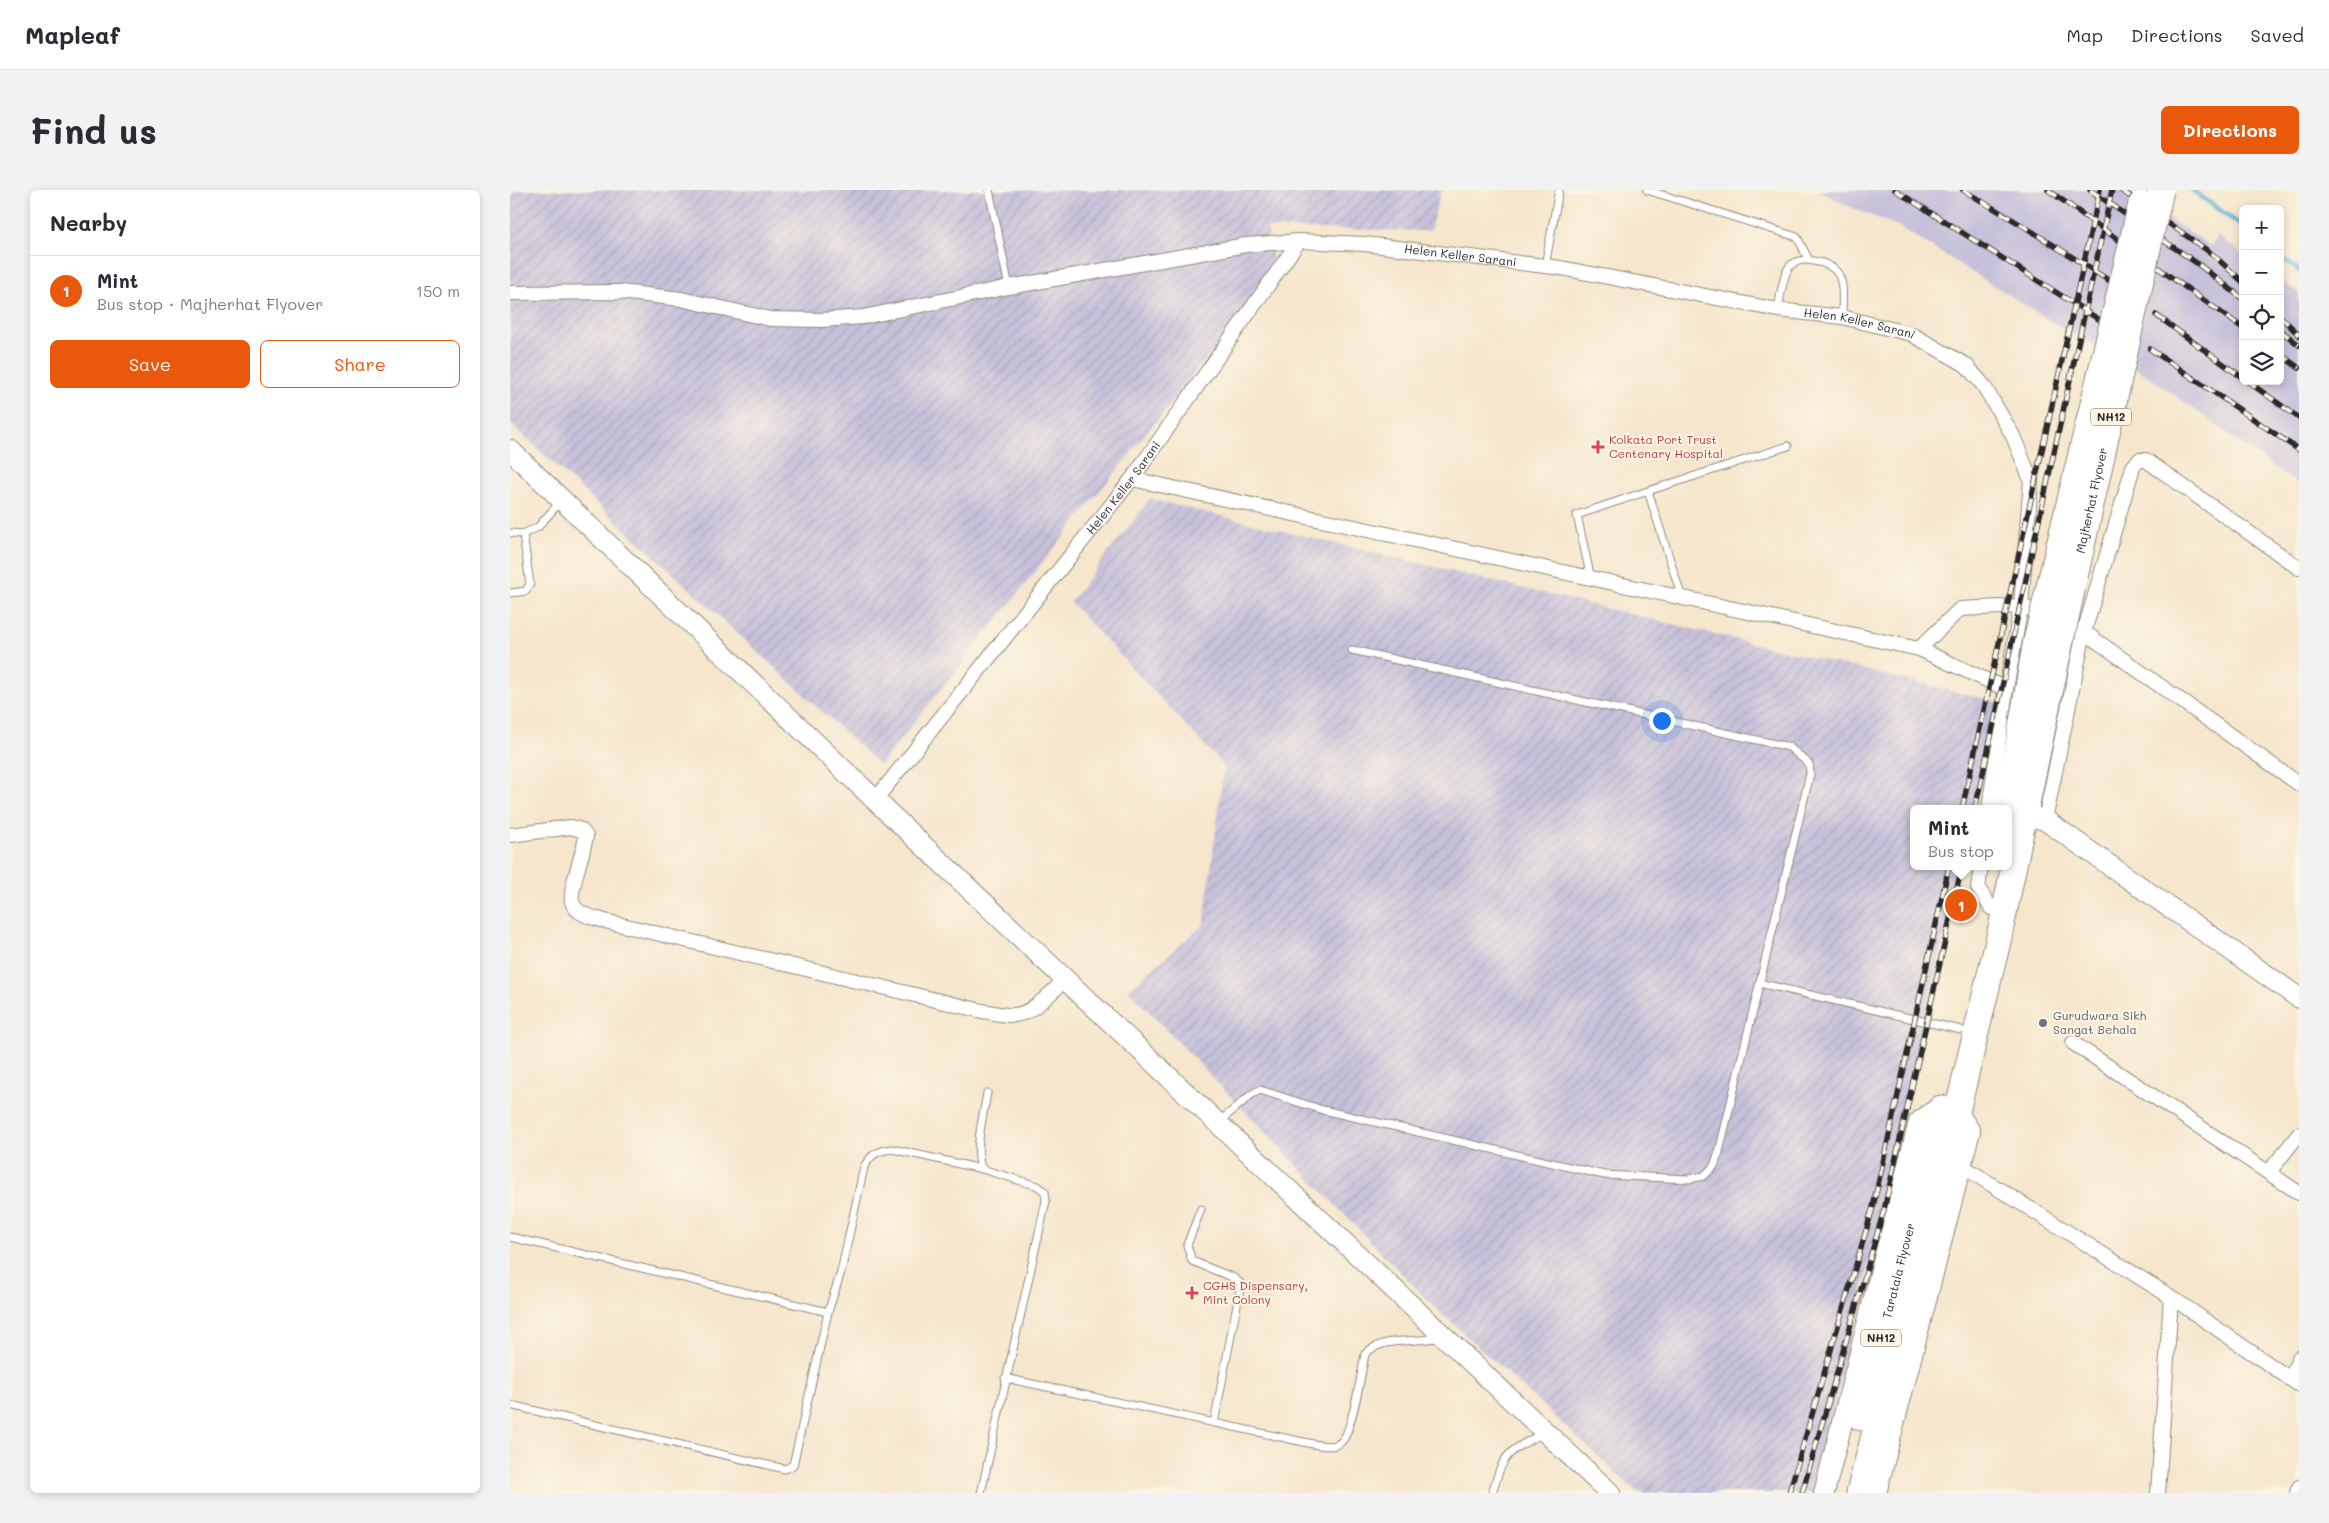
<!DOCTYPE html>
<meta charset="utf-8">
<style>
:root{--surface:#fff;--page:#f2f2f3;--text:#2b2b33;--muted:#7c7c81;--line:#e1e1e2;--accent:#ea580c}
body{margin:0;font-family:Mali,sans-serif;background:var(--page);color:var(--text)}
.controls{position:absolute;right:15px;top:15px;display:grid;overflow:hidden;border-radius:8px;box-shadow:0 2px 8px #0003}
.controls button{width:45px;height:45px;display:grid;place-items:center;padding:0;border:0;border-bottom:1px solid var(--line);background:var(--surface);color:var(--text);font:25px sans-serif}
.you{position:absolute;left:1151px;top:530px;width:18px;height:18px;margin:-12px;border:4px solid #fff;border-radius:50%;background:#1a73e8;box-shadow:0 0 0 8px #1a73e833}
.badge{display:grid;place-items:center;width:32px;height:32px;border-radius:50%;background:var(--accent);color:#fff;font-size:16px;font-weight:700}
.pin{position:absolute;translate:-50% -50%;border:2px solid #fff;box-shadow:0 1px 5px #0006}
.popup{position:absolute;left:1400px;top:615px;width:102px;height:65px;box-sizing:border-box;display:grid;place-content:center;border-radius:8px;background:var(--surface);filter:drop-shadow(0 1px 4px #0005);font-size:16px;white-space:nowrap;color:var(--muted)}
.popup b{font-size:19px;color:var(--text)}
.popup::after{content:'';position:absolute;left:50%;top:100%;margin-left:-10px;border:10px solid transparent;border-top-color:var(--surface)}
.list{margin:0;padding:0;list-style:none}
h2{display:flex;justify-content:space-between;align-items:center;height:65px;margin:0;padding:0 20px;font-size:21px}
h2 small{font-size:16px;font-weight:400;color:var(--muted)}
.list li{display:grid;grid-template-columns:32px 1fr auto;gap:15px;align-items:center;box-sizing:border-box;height:70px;padding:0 20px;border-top:1px solid var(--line)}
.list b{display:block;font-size:19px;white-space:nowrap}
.list p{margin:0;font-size:16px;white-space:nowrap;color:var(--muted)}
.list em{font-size:16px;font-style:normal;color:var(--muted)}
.actions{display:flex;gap:10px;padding:15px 20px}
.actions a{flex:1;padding:11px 0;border:1px solid var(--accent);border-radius:8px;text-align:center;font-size:18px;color:var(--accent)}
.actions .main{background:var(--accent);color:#fff}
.icon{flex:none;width:28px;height:28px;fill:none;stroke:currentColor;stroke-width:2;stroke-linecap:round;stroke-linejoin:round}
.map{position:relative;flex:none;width:1789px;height:1303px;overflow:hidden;border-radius:8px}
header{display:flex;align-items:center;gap:30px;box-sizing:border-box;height:70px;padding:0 25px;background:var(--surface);border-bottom:1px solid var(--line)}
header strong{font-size:24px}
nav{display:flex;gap:28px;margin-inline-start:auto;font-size:18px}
.intro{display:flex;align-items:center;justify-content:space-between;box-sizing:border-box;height:120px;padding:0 30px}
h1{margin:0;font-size:35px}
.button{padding:12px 22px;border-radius:8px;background:var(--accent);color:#fff;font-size:18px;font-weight:700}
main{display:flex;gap:30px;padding:0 30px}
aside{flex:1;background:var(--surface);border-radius:8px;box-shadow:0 2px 8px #0003}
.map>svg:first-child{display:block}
.industrial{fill:url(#industrial-furrows)}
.railway{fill:#c6c0da}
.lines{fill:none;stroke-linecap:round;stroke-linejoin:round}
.stream{stroke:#56b3d4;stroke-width:5}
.lane-casing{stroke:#90887c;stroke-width:9}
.street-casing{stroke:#90887c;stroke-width:16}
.secondary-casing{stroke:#90887c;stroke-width:22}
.highway-casing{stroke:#90887c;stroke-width:27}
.lane{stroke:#fff;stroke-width:7}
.street{stroke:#fff;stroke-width:14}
.secondary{stroke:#fff;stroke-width:20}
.highway{stroke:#fff;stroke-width:25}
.rail-casing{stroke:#2b2b2b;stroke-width:5.5}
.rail{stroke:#fcf5e5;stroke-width:4;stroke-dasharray:11;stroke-linecap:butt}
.highway-bridge-casing{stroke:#90887c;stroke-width:27;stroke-linecap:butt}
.highway-bridge{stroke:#fff;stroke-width:25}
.health-dot{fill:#e0444e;stroke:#fcf5e5;stroke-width:2}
.worship-dot{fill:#6b7280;stroke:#fcf5e5;stroke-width:2}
.labels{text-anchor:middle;stroke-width:4;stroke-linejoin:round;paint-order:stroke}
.shield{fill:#fcf5e5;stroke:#6a6863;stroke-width:1}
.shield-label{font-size:11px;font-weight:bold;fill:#2b2b2b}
.street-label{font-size:12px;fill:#2b2b2b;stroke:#fcf5e5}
.health-label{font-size:12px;fill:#be3a42;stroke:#fcf5e5;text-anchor:start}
.worship-label{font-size:12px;fill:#5b616d;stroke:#fcf5e5;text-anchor:start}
</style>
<header>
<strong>Mapleaf</strong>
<nav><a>Map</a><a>Directions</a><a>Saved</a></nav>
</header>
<div class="intro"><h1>Find us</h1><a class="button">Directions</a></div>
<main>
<aside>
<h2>Nearby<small></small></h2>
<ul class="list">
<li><span class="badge">1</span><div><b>Mint</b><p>Bus stop · Majherhat Flyover</p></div><em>150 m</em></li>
</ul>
<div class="actions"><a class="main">Save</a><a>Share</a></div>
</aside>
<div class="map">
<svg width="1789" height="1303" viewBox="0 0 1789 1303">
<defs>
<pattern id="industrial-furrows" width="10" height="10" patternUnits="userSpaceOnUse" patternTransform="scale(1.25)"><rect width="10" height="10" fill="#c6c0da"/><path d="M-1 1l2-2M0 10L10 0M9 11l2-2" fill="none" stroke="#aaa5bb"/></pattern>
</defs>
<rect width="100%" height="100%" fill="#fcf5e5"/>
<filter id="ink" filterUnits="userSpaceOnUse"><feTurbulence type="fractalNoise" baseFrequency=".02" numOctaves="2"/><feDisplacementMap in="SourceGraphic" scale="10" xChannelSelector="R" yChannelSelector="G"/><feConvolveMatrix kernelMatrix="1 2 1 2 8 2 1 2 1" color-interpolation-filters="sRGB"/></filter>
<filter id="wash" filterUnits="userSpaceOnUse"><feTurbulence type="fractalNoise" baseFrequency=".0096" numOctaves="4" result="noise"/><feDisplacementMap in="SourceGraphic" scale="20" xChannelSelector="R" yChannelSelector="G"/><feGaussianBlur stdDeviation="1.12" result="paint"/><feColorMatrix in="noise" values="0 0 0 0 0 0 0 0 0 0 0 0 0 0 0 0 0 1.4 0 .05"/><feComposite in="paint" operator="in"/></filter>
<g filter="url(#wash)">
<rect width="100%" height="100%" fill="#f5e6cc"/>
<g class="industrial">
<path d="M7,0h924l-11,41 -163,-3 9,44 -396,493 -370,-342v-230z"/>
<path d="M640,309l848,203 -24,107h-60v57h46l-144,627h-178l-213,-195 -297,-308 76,-66 20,-158 -154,-164z"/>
</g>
<path class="railway" d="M1308,0h307l86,56 7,-10 25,18v127h37v-101l19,13v192l-152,-110 -96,-54 -153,-95 -46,-18z"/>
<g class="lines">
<g class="stream">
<path d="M1682,0l51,37"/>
<path d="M1770,66l19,15"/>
</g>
</g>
</g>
<g filter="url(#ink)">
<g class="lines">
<g class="lane-casing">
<g id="lane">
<path d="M479,0l20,97"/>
<path d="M1137,0l150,47 12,23"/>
<path d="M1035,76l14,-76"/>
<path d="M1268,120c2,-11 5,-38 13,-45 6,-5 15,-6 22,-4 36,5 29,29 29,56"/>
<path d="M1138,301l140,-45"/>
<path d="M0,343l13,1"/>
<path d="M1081,389l-14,-64 71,-24 34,107"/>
<path d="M0,403l16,-2 4,-7 -7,-50 15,-7 22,-25"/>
<path d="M1249,793l202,47"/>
<path d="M709,932l33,-28 8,-4 63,20 281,65 85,4 15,-3 10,-10 5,-14 91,-378 -1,-10 -20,-17 -437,-97"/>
<path d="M691,1019l-14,36 5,16 42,17 7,6 -27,139"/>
<path d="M0,1047l318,75 13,-40 23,-105c7,-13 13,-16 28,-18l90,20"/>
<path d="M495,1188l308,66c9,1 22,5 29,-3 10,-10 20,-71 23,-87 20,-19 50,-10 75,-17"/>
<path d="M0,1215l275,64 8,-4 35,-153"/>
<path d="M471,1303l65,-292 -1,-9 -7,-6 -56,-17c-9,-18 2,-56 5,-76"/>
<path d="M982,1303c12,-40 14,-40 51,-60"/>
</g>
</g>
<g class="street-casing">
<g id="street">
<path d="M0,103l110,-1 61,7 89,20 52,1 41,-3 146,-30 237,-42 53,-4"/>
<path d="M622,289l787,170 87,40"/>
<path d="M1566,439l8,3 215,152"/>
<path d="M1409,459l41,-40 61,-3 8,3"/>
<path id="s1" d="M365,610l257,-321 167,-238 66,3 196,24 217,42 64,7 69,17 55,31 18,21 29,50 18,44 -10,126 -15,83 -17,120"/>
<path d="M1535,630l39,-188 49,-165 6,-7h7l153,108"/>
<path d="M0,645l61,-8 10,3 5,6c-2,16 -17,54 -14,66 4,12 19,15 29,18l381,91c10,1 22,5 32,4 19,-1 38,-24 51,-35"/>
<path d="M1471,676l-3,22 13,20"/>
<path d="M1563,853l226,150"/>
<path d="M1452,976l209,131 128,88"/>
<path d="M1759,982l30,-38"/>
<path d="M1781,1189l8,-21"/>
<path d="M1648,1303l13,-196"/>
<path d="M1787,1303l2,-6"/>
</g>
</g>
<g class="secondary-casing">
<g id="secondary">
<path d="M0,260l365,350 735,693"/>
<path d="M1500,621l35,9 254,178"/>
<path d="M1314,1303l95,-371 22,-16"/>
<path d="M1366,1303l94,-362 -14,-21"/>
</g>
</g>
<g class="highway-casing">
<g id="highway">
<path d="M1497,619l29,-168"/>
<path id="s2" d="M1351,1228l80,-310"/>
<path d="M1349,1303l77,-294 63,-262 61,-292"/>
</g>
</g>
<use href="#lane" class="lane"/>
<use href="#street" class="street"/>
<use href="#secondary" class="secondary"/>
<use href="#highway" class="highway"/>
<g class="rail-casing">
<g id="rail">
<path d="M1385,0l208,132"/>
<path d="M1453,0l62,37 88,56"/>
<path d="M1538,0l195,138"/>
<path d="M1580,0l108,74 45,35"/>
<path d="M1611,0l90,63 32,29"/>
<path d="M1646,125l87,63"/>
<path d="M1770,126l19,19"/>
<path d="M1770,140l19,15"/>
<path d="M1640,159l149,101"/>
<path d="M1770,164l19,14"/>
<path d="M1737,191l52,37"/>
<path d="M1452,619l138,-619"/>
<path d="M1465,619l137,-619"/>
<path d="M1279,1303l84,-286 76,-341"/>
<path d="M1292,1303l82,-283 78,-344"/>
</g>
</g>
<use href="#rail" class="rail"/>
<g class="highway-bridge-casing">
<g id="highway-bridge">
<path d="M1526,451l105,-437"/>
<path id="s3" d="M1550,455l101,-455"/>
</g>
</g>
<use href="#highway-bridge" class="highway-bridge"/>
</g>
</g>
<g class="health-dot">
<path d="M1085.5 249.5h5v5h5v5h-5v5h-5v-5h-5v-5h5z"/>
<path d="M679.5 1095.5h5v5h5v5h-5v5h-5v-5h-5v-5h5z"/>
</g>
<circle class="worship-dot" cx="1533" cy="833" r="5"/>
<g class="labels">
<g class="shield">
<rect x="1581" y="218.5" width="40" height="17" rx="4"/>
<rect x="1351" y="1139.5" width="40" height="17" rx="4"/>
</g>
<g class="shield-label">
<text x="1601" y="231">NH12</text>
<text x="1371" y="1152">NH12</text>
</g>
<g class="street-label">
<text dy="4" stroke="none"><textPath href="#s1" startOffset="864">Helen Keller Sarani</textPath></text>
<text dy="4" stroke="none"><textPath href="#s1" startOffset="1269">Helen Keller Sarani</textPath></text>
<text dy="4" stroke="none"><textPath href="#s1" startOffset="399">Helen Keller Sarani</textPath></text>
<text dy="4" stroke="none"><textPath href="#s3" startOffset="148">Majherhat Flyover</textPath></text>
<text dy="4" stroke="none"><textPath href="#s2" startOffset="152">Taratala Flyover</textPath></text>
</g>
<g class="health-label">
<text x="1099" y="254">Kolkata Port Trust<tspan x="1099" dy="14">Centenary Hospital</tspan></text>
<text x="693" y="1100">CGHS Dispensary,<tspan x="693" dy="14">Mint Colony</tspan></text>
</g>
<g class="worship-label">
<text x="1543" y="830">Gurudwara Sikh<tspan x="1543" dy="14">Sangat Behala</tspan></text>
</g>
</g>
</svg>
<div class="controls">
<button>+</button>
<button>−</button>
<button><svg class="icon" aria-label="locate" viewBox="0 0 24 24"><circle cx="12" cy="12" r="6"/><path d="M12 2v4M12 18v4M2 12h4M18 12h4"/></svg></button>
<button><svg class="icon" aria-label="layers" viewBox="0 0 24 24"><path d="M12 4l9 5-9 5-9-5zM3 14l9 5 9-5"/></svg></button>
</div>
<div class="you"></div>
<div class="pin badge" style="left:1451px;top:715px">1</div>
<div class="popup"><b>Mint</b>Bus stop</div>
</div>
</main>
